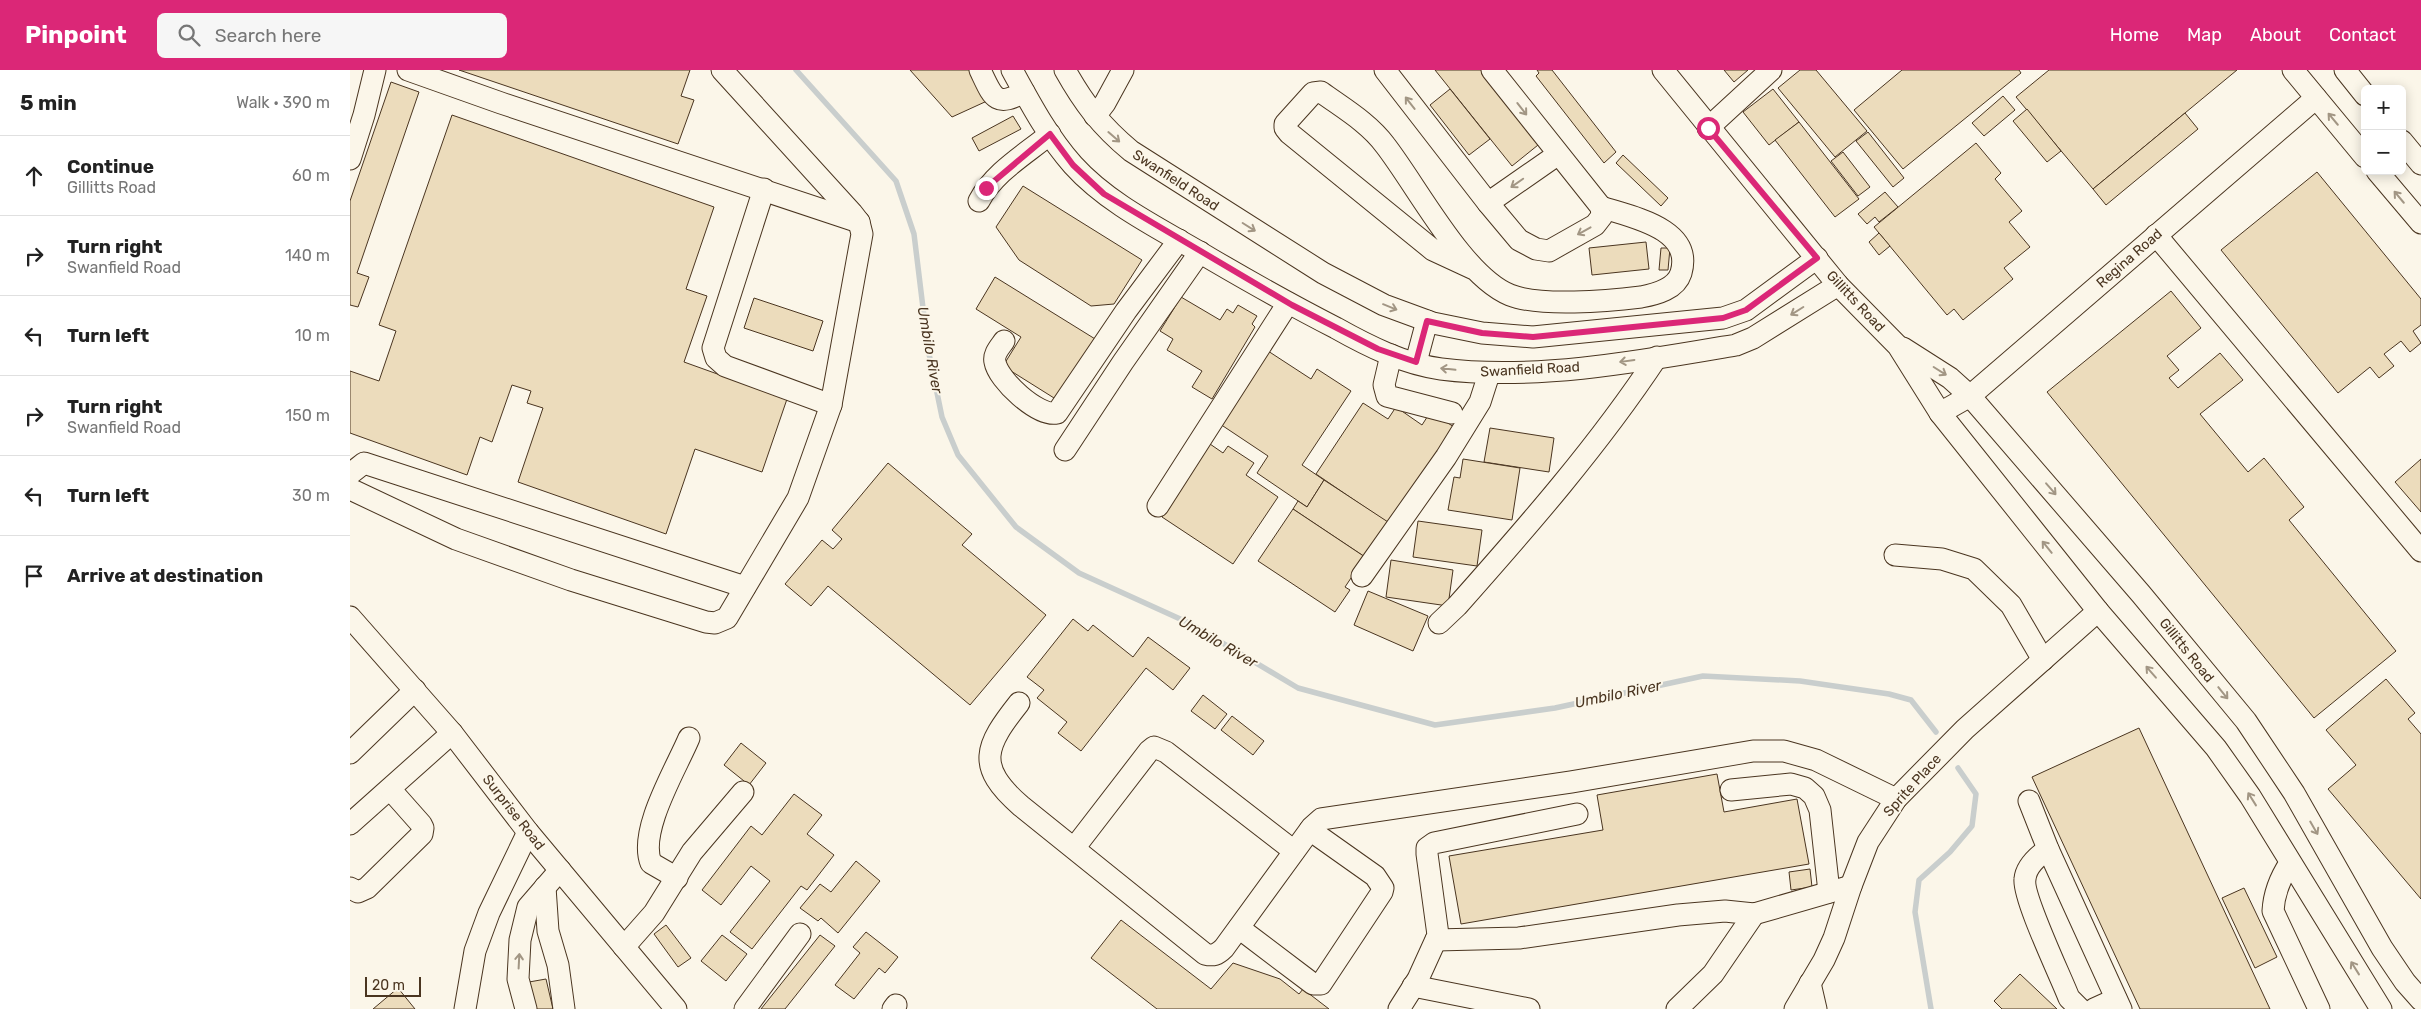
<!DOCTYPE html>
<meta charset="utf-8">
<style>
:root{--surface:#fff;--page:#f6f6f6;--text:#222;--muted:#767676;--line:#e0e0e0;--accent:#db2777}
body{margin:0;font-family:Rubik,sans-serif;background:var(--page);color:var(--text)}
.controls{position:absolute;right:15px;top:15px;display:grid;overflow:hidden;border-radius:8px;box-shadow:0 2px 12px #0003}
.controls button{width:45px;height:45px;display:grid;place-items:center;padding:0;border:0;border-bottom:1px solid var(--line);background:var(--surface);color:var(--text);font:25px sans-serif}
.scale{position:absolute;left:15px;bottom:12px;width:56px;box-sizing:border-box;padding-left:5px;border:2px solid #4a3520;border-top:0;font-size:14px;line-height:18px;white-space:nowrap;color:#4a3520;-webkit-text-stroke:4px #fbf6e9;paint-order:stroke}
.stop{position:absolute;width:15px;height:15px;margin:-11px;border:4px solid #db2777;border-radius:50%;background:#fff}
.stop.end{background:#db2777;border-color:#fff;box-shadow:0 1px 5px #0008}
.list{margin:0;padding:0;list-style:none}
h2{display:flex;justify-content:space-between;align-items:center;height:65px;margin:0;padding:0 20px;font-size:21px}
h2 small{font-size:16px;font-weight:400;color:var(--muted)}
.list li{display:grid;grid-template-columns:32px 1fr auto;gap:15px;align-items:center;box-sizing:border-box;height:80px;padding:0 20px;border-top:1px solid var(--line)}
.list b{display:block;font-size:19px;white-space:nowrap}
.list p{margin:0;font-size:16px;white-space:nowrap;color:var(--muted)}
.list em{font-size:16px;font-style:normal;color:var(--muted)}
.icon{flex:none;width:28px;height:28px;fill:none;stroke:currentColor;stroke-width:2;stroke-linecap:round;stroke-linejoin:round}
.map{position:relative;flex:none;width:2071px;height:939px;overflow:hidden}
header{display:flex;align-items:center;gap:30px;box-sizing:border-box;height:70px;padding:0 25px;background:var(--accent);color:#fff}
header strong{font-size:24px}
nav{display:flex;gap:28px;margin-inline-start:auto;font-size:18px}
.search{width:350px;height:45px;background:var(--page);display:flex;align-items:center;gap:12px;box-sizing:border-box;padding:0 18px;border-radius:8px;color:var(--muted);font-size:19px}
main{display:flex}
aside{flex:1;background:var(--surface)}
.map>svg:first-child{display:block}
.lines{fill:none;stroke-linecap:round;stroke-linejoin:round}
.stream{stroke:#c9cecd;stroke-width:5.5}
.building{fill:#ecdcbc;stroke:#4a3520}
.minor-casing{stroke:#4a3520;stroke-width:23}
.minor{stroke:#fbf6e9;stroke-width:21}
.oneway{stroke:#a29684}
.route{stroke:#db2777;stroke-width:6}
.labels{text-anchor:middle;stroke-width:4;stroke-linejoin:round;paint-order:stroke}
.street-label{font-size:14px;fill:#4a3520;stroke:#fbf6e9}
.water-label{font-size:15px;font-style:italic;fill:#4a3520;stroke:#fbf6e9}
</style>
<header>
<strong>Pinpoint</strong>
<div class="search"><svg class="icon" aria-label="search" viewBox="0 0 24 24"><circle cx="10" cy="10" r="6"/><path d="M15 15l6 6"/></svg>Search here</div>
<nav><a>Home</a><a>Map</a><a>About</a><a>Contact</a></nav>
</header>
<main>
<aside>
<h2>5 min<small>Walk · 390 m</small></h2>
<ul class="list">
<li><svg class="icon" aria-label="ahead" viewBox="0 0 24 24"><path d="M12 20V5M6 11l6-6 6 6"/></svg><div><b>Continue</b><p>Gillitts Road</p></div><em>60 m</em></li>
<li><svg class="icon" aria-label="right" viewBox="0 0 24 24"><path d="M7 20v-9h11M14 6l5 5-5 5"/></svg><div><b>Turn right</b><p>Swanfield Road</p></div><em>140 m</em></li>
<li><svg class="icon" aria-label="left" viewBox="0 0 24 24"><path d="M17 20v-9H6M10 6l-5 5 5 5"/></svg><div><b>Turn left</b></div><em>10 m</em></li>
<li><svg class="icon" aria-label="right" viewBox="0 0 24 24"><path d="M7 20v-9h11M14 6l5 5-5 5"/></svg><div><b>Turn right</b><p>Swanfield Road</p></div><em>150 m</em></li>
<li><svg class="icon" aria-label="left" viewBox="0 0 24 24"><path d="M17 20v-9H6M10 6l-5 5 5 5"/></svg><div><b>Turn left</b></div><em>30 m</em></li>
<li><svg class="icon" aria-label="arrive" viewBox="0 0 24 24"><path d="M6 21V4h12l-3 4 3 4H6"/></svg><div><b>Arrive at destination</b></div></li>
</ul>
</aside>
<div class="map">
<svg width="2071" height="939" viewBox="0 0 2071 939">
<rect width="100%" height="100%" fill="#fbf6e9"/>
<g class="lines">
<g class="stream">
<path d="M446,0l100,111 18,53 14,115 14,68 16,38 58,72 63,46 110,50 109,65 137,37 120,-17 148,-32 97,5 89,13 22,6 25,32"/>
<path d="M1581,939l-16,-97 4,-32 31,-28 22,-26 4,-32 -18,-26"/>
</g>
</g>
<g class="building">
<path d="M109,0h231l-9,26 13,4 -16,44z"/>
<path d="M560,0h63l14,31 -35,16z"/>
<path d="M1085,0h51l57,71 -31,25z"/>
<path d="M1187,0h15l64,82 -12,11 -68,-87 3,-3z"/>
<path d="M1374,0h24l-14,12z"/>
<path d="M1450,0h16l51,61 -32,26 -57,-69z"/>
<path d="M1552,0h117l2,3 -118,96 -49,-59z"/>
<path d="M1699,0h188l-144,119 -77,-92z"/>
<path d="M41,12l28,10 -62,181 12,4 -11,30 -8,-2v-104z"/>
<path d="M1100,19l40,50 -21,16 -39,-50z"/>
<path d="M1423,19l26,33 -30,23 -26,-33z"/>
<path d="M1653,26l12,14 -31,26 -12,-13z"/>
<path d="M1677,39l34,42 -14,11 -34,-41z"/>
<path d="M1835,43l13,16 -92,76 -13,-16z"/>
<path d="M102,45l262,92 -28,82 21,7 -23,66 103,37 -25,73 -67,-23 -29,85 -148,-52 25,-74 -16,-5 4,-12 -19,-6 -20,57 -12,-5 -13,38 -117,-42v-62l29,10 17,-50 -17,-6z"/>
<path d="M663,46l8,13 -42,22 -7,-13z"/>
<path d="M1449,52l60,77 -24,18 -60,-77z"/>
<path d="M1518,62l36,46 -11,9 -37,-46z"/>
<path d="M1626,73l25,30 -6,6 27,32 -13,11 21,25 -26,21 9,11 -50,41 -9,-11 -7,6 -73,-88z"/>
<path d="M1493,82l27,35 -12,9 -27,-35z"/>
<path d="M1273,85l45,43 -7,8 -45,-43z"/>
<path d="M1967,102l104,127v26l-8,6 8,12 -11,9 -9,-11 -17,13 10,12 -15,12 -9,-11 -32,26 -117,-143z"/>
<path d="M673,116l119,74 -28,44 -23,2 -72,-46 -23,-33z"/>
<path d="M1535,122l13,15 -19,15 -4,-5 -8,7 -9,-10z"/>
<path d="M1529,163l11,13 -11,9 -10,-13z"/>
<path d="M1296,172l3,27 -57,6 -3,-27z"/>
<path d="M1311,178h9l-2,22h-9z"/>
<path d="M645,207l105,65 -38,61 -59,-37 18,-29 -45,-28z"/>
<path d="M1821,221l30,37 -34,28 12,14 -10,8 9,10 42,-35 23,27 -43,34 48,58 16,-14 40,49 -15,13 107,131 -82,67 -267,-326z"/>
<path d="M831,227l39,23 7,-11 6,4 5,-8 19,11 -5,8 3,3 -43,72 -20,-12 10,-16 -35,-21 6,-11 -13,-8z"/>
<path d="M404,228l69,23 -10,30 -69,-23z"/>
<path d="M918,281l43,28 6,-10 34,22 -49,74 22,15 -17,27 -50,-34 11,-17 -48,-32z"/>
<path d="M1013,333l25,16 8,-12 26,18 9,-14 27,19 -64,97 -78,-53z"/>
<path d="M1140,358l64,10 -5,34 -65,-10z"/>
<path d="M860,374l13,9 5,-7 26,17 -8,12 32,22 -45,67 -71,-47z"/>
<path d="M1113,389l57,9 -8,52 -64,-10 6,-33 6,1z"/>
<path d="M2071,389v53l-26,-30z"/>
<path d="M538,393l84,71 -10,11 84,70 -76,90 -142,-119 -17,20 -26,-22 37,-44 11,9 9,-10 -10,-9z"/>
<path d="M974,410l64,42 -23,35 -72,-48 5,-8 9,6z"/>
<path d="M943,439l72,48 -20,30 5,3 -15,22 -77,-51z"/>
<path d="M1068,451l64,9 -5,36 -64,-9z"/>
<path d="M1041,490l62,10 -5,36 -62,-9z"/>
<path d="M1018,521l60,25 -15,35 -59,-26z"/>
<path d="M723,549l15,12 5,-6 40,32 15,-20 42,31 -17,22 -27,-22 -65,83 -23,-18 9,-11 -30,-24 7,-8 -17,-13z"/>
<path d="M2036,609l29,34 -7,6 13,15v165l-93,-110 28,-24 -30,-35z"/>
<path d="M853,625l24,19 -12,15 -24,-18z"/>
<path d="M882,646l32,25 -11,14 -32,-25z"/>
<path d="M1789,658l131,281h-130l-108,-232z"/>
<path d="M391,673l25,20 -17,22 -25,-20z"/>
<path d="M1367,704l7,38 73,-13 12,65 -348,60 -12,-68 154,-26 -6,-35z"/>
<path d="M444,724l28,21 -15,19 27,21 -27,35 -6,-4 -49,63 -22,-17 40,-51 -19,-15 -30,39 -19,-15 49,-64 11,9z"/>
<path d="M506,791l24,20 -42,52 -17,-15 -3,3 -18,-13 20,-24 11,8z"/>
<path d="M1460,799l2,18 -21,3 -2,-18z"/>
<path d="M1894,818l33,69 -22,11 -33,-70z"/>
<path d="M771,850l90,69 22,-26 47,16 19,15 4,-5 26,20h-172l-66,-51z"/>
<path d="M316,855l25,33 -13,9 -24,-33z"/>
<path d="M516,862l32,25 -13,16 -6,-5 -25,31 -19,-14 25,-32 -7,-6z"/>
<path d="M372,865l25,19 -21,27 -25,-20z"/>
<path d="M470,865l15,11 -50,63h-24z"/>
<path d="M1670,904l37,35h-55l-8,-8z"/>
<path d="M196,909l7,30h-18l-6,-27z"/>
<path d="M48,918l17,21h-42z"/>
</g>
<g class="lines">
<g class="minor-casing">
<g id="minor">
<path d="M58,0l93,33 358,119"/>
<path d="M630,0c13,27 15,38 44,22"/>
<path d="M662,0c18,33 36,67 61,95 37,41 92,66 138,94 41,24 82,47 125,69 32,18 68,36 105,41 94,12 202,-8 295,-24l17,-7 85,-53"/>
<path d="M715,0c19,34 36,56 66,81l192,122 61,32 49,18 49,10 51,4 190,-19 23,-8 71,-52"/>
<path d="M1035,0l103,133 69,-48"/>
<path d="M1313,0l175,215 60,61 42,67 158,198 118,137 34,48 131,213"/>
<path d="M1943,0l72,87"/>
<path d="M1995,0l20,25"/>
<path d="M745,46l10,-13 18,-33"/>
<path d="M1358,58l63,-58"/>
<path d="M2052,71l19,23"/>
<path d="M0,89l14,-44 11,-45"/>
<path d="M2027,101l44,52"/>
<path d="M414,119l-51,159 3,10 9,8 106,39"/>
<path d="M629,131c15,-29 47,-47 71,-67"/>
<path d="M1138,133l31,37 17,9 13,2 46,-26 7,-9 -1,-9 -109,-137"/>
<path d="M1806,165l265,316"/>
<path d="M1124,199l-41,-19 -144,-117 -4,-5v-4l28,-31 8,-1c22,16 48,31 64,53 32,41 78,131 125,150 30,12 98,6 131,2 16,-3 35,-8 40,-24 13,-45 -50,-56 -80,-66"/>
<path d="M654,271c-4,6 -11,13 -9,21 3,18 43,55 62,51l69,-102 53,-71"/>
<path d="M1553,278l47,30 20,18 171,198 105,127 48,72 88,155 23,34 16,18"/>
<path d="M1041,285l-7,30 3,11 65,17"/>
<path d="M1066,292l11,-41"/>
<path d="M1590,343l30,-17 346,-298"/>
<path d="M715,380l58,-88 77,-110"/>
<path d="M0,404l14,-11 381,124"/>
<path d="M0,419l106,50 115,41 135,42 9,1 12,-5 71,-120 33,-93 31,-171 -3,-12 -7,-9 -130,-143"/>
<path d="M808,436l130,-203"/>
<path d="M1545,485l47,4 32,10 37,36 32,55"/>
<path d="M1012,506l84,-119 34,-55 9,-28"/>
<path d="M0,547l102,116 76,99 148,177"/>
<path d="M1089,553l18,-17c71,-80 141,-160 200,-249"/>
<path d="M669,633c-34,43 -44,63 2,103l184,148c8,2 12,1 19,-6l88,-121 9,-8 250,-37 182,-31h31l32,9 80,39"/>
<path d="M0,683l65,-63"/>
<path d="M1381,720l60,-6 14,4 9,8 6,14 9,82"/>
<path d="M1679,731l19,48 73,160"/>
<path d="M0,754l102,-91"/>
<path d="M725,777l74,-96 5,-4 12,5 128,99"/>
<path d="M1698,779c-10,7 -22,18 -23,30 -3,17 36,98 44,119l11,11"/>
<path d="M1940,793c-10,15 -16,30 -17,48l46,98"/>
<path d="M327,808l-26,-15c-13,-32 25,-94 38,-125"/>
<path d="M195,817l3,44 10,34 6,44"/>
<path d="M0,818l8,4 9,-4 55,-54 1,-6 -2,-4 -31,-35"/>
<path d="M889,858l74,56h8l61,-92 1,-4 -8,-12 -65,-46"/>
<path d="M1086,870l83,-2 159,-23 47,-4 29,3 97,-28"/>
<path d="M274,877l30,-34 38,-61 51,-60"/>
<path d="M1460,913l6,26"/>
<path d="M1063,916l116,23"/>
<path d="M115,939l10,-58 14,-38 39,-81"/>
<path d="M176,939l-8,-30 2,-39 8,-33 32,-37"/>
<path d="M395,939l55,-75"/>
<path d="M543,939l3,-4"/>
<path d="M1049,939l19,-30 20,-44 -11,-81v-6l7,-5 143,-29"/>
<path d="M1327,939l36,-35 41,-60"/>
<path d="M1445,939l29,-49 10,-22 17,-52 17,-44 28,-43 69,-70 133,-118"/>
<path d="M1744,939l22,-10"/>
</g>
</g>
<use href="#minor" class="minor"/>
</g>
<defs><path id="oneway-shaft" d="M-6 0H5M1.5-3L5.5 0L1.5 3" fill="none" stroke-width="1.6" stroke-linecap="round" stroke-linejoin="round" transform="scale(1.25)"/></defs>
<g class="oneway">
<use href="#oneway-shaft" transform="translate(1060 33) rotate(-128)"/>
<use href="#oneway-shaft" transform="translate(1172 39) rotate(52)"/>
<use href="#oneway-shaft" transform="translate(1983 49) rotate(-130)"/>
<use href="#oneway-shaft" transform="translate(764 67) rotate(41)"/>
<use href="#oneway-shaft" transform="translate(1167 113) rotate(145)"/>
<use href="#oneway-shaft" transform="translate(2049 127) rotate(-130)"/>
<use href="#oneway-shaft" transform="translate(899 157) rotate(32)"/>
<use href="#oneway-shaft" transform="translate(1234 161) rotate(151)"/>
<use href="#oneway-shaft" transform="translate(1040 237) rotate(22)"/>
<use href="#oneway-shaft" transform="translate(1447 241) rotate(148)"/>
<use href="#oneway-shaft" transform="translate(1277 291) rotate(172)"/>
<use href="#oneway-shaft" transform="translate(1098 299) rotate(-174)"/>
<use href="#oneway-shaft" transform="translate(1590 301) rotate(32)"/>
<use href="#oneway-shaft" transform="translate(1701 419) rotate(49)"/>
<use href="#oneway-shaft" transform="translate(1697 477) rotate(-129)"/>
<use href="#oneway-shaft" transform="translate(1801 602) rotate(-131)"/>
<use href="#oneway-shaft" transform="translate(1873 623) rotate(51)"/>
<use href="#oneway-shaft" transform="translate(1902 729) rotate(-122)"/>
<use href="#oneway-shaft" transform="translate(1964 758) rotate(60)"/>
<use href="#oneway-shaft" transform="translate(169 891) rotate(-87)"/>
<use href="#oneway-shaft" transform="translate(2005 898) rotate(-122)"/>
</g>
<g class="lines">
<path class="route" d="M636,118l64,-54 23,31 31,29 188,111 86,44 38,13 11,-41 55,12 51,4 190,-19 23,-8 71,-52 -109,-130"/>
</g>
<g class="labels">
<g class="street-label">
<text transform="translate(826 110) rotate(33)" y="5">Swanfield Road</text>
<text transform="translate(1779 188) rotate(-41)" y="5">Regina Road</text>
<text transform="translate(1506 231) rotate(47)" y="5">Gillitts Road</text>
<text transform="translate(1180 299) rotate(-3)" y="5">Swanfield Road</text>
<text transform="translate(1837 580) rotate(51)" y="5">Gillitts Road</text>
<text transform="translate(1562 715) rotate(-48)" y="5">Sprite Place</text>
<text transform="translate(164 742) rotate(52)" y="5">Surprise Road</text>
</g>
<g class="water-label">
<text transform="translate(580 280) rotate(80)" y="5">Umbilo River</text>
<text transform="translate(868 572) rotate(30)" y="5">Umbilo River</text>
<text transform="translate(1268 624) rotate(-12)" y="5">Umbilo River</text>
</g>
</g>
</svg>
<div class="controls">
<button>+</button>
<button>−</button>
</div>
<div class="scale">20 m</div>
<div class="stop" style="left:1358px;top:58px"></div>
<div class="stop end" style="left:636px;top:118px"></div>
</div>
</main>
